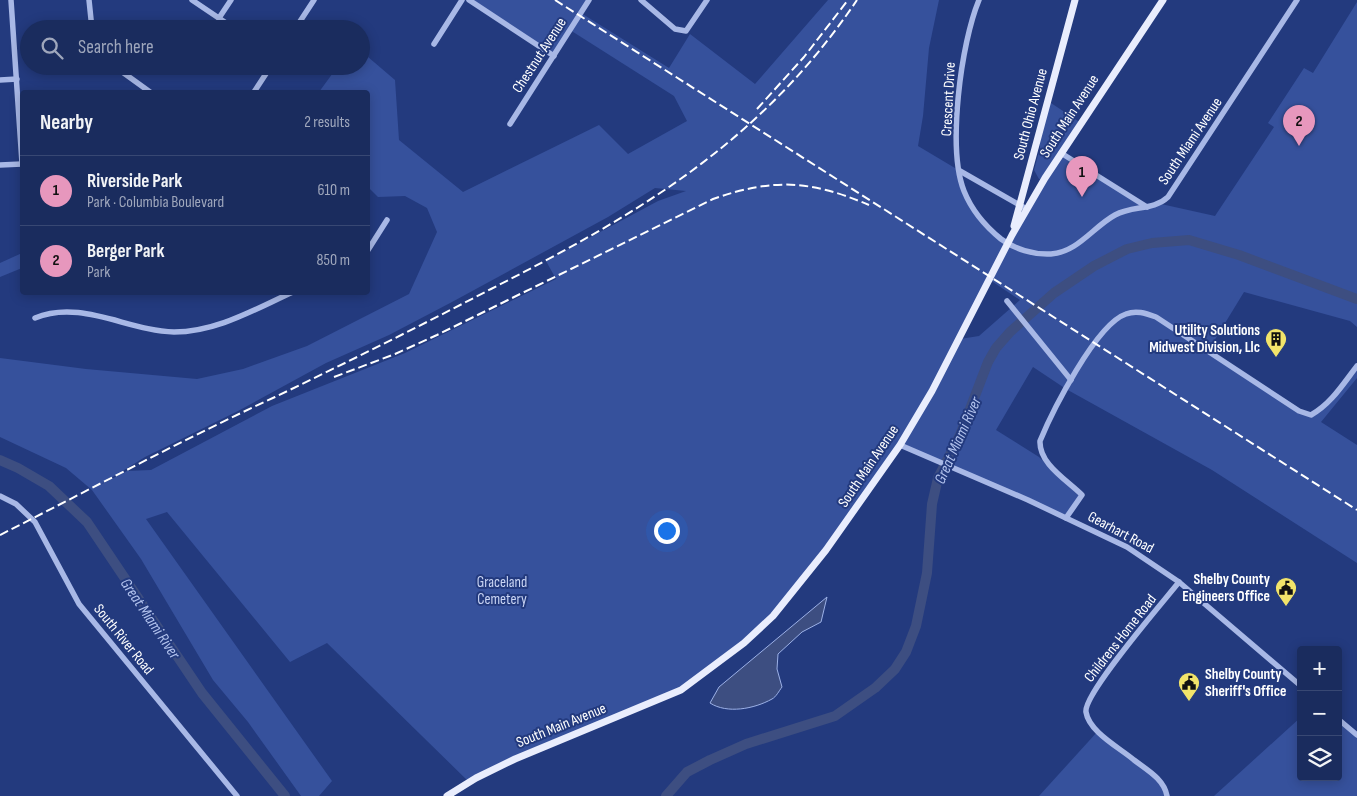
<!DOCTYPE html>
<meta charset="utf-8">
<style>
:root{--surface:#1a2c5e;--page:#233464;--text:#f1f3f6;--muted:#9fa7bc;--line:#384873;--accent:#e797bd}
body{margin:0;font-family:"Sofia Sans Condensed",sans-serif;background:var(--page);color:var(--text)}
.controls{position:absolute;right:15px;bottom:15px;display:grid;overflow:hidden;border-radius:5px;box-shadow:0 2px 12px #0003}
.controls button{width:45px;height:45px;display:grid;place-items:center;padding:0;border:0;border-bottom:1px solid var(--line);background:var(--surface);color:var(--text);font:25px sans-serif}
.you{position:absolute;left:666px;top:530px;width:18px;height:18px;margin:-12px;border:4px solid #fff;border-radius:50%;background:#1a73e8;box-shadow:0 0 0 8px #1a73e833}
.badge{display:grid;place-items:center;width:32px;height:32px;border-radius:50%;background:var(--accent);color:#111;font-size:16px;font-weight:700}
.pin{position:absolute;translate:-50% -41px;filter:drop-shadow(0 1px 2px #0008)}
.pin::after{content:'';position:absolute;top:26px;width:18px;height:15px;background:inherit;clip-path:polygon(0 0,100% 0,50% 100%)}
.list{margin:0;padding:0;list-style:none}
h2{display:flex;justify-content:space-between;align-items:center;height:65px;margin:0;padding:0 20px;font-size:21px}
h2 small{font-size:16px;font-weight:400;color:var(--muted)}
.list li{display:grid;grid-template-columns:32px 1fr auto;gap:15px;align-items:center;box-sizing:border-box;height:70px;padding:0 20px;border-top:1px solid var(--line)}
.list b{display:block;font-size:19px;white-space:nowrap}
.list p{margin:0;font-size:16px;white-space:nowrap;color:var(--muted)}
.list em{font-size:16px;font-style:normal;color:var(--muted)}
.icon{flex:none;width:28px;height:28px;fill:none;stroke:currentColor;stroke-width:2;stroke-linecap:round;stroke-linejoin:round}
.map{position:relative;flex:none;width:1357px;height:796px;overflow:hidden}
.search{position:absolute;background:var(--surface);box-shadow:0 2px 12px #0003;left:20px;top:20px;width:350px;height:55px;display:flex;align-items:center;gap:12px;box-sizing:border-box;padding:0 18px;border-radius:28px;color:var(--muted);font-size:19px}
.panel{position:absolute;background:var(--surface);box-shadow:0 2px 12px #0003;left:20px;top:90px;width:350px;height:205px;border-radius:5px}
.map>svg:first-child{display:block}
.green{fill:#36519c;fill-rule:evenodd}
.water{fill:#3d4e81;stroke:#9cb1e7}
.lines{fill:none;stroke-linecap:round;stroke-linejoin:round}
.river{stroke:#3d4e81;stroke-width:10}
.minor{stroke:#a8b8e6;stroke-width:5.5}
.major{stroke:#e9edfd;stroke-width:7}
.rail{stroke:#fff;stroke-width:2;stroke-dasharray:9 4;stroke-linecap:butt}
.labels{text-anchor:middle;stroke-width:4;stroke-linejoin:round;paint-order:stroke}
.street-label{font-size:15px;fill:#fff;stroke:#233a7e}
.poi-label{font-size:15px;font-weight:bold;fill:#fff;stroke:#233a7e;text-anchor:end}
.park-label{font-size:15px;fill:#cbd6f5;stroke:#233a7e}
.water-label{font-size:16px;font-style:italic;fill:#b3c3ee;stroke:#233a7e}
</style>
<div class="map">
<svg width="1357" height="796" viewBox="0 0 1357 796">
<rect width="100%" height="100%" fill="#233a7e"/>
<g class="green">
<path d="M469,0h120l-8,13 88,55 21,-34 65,50 73,-84h111l-10,48 -6,68 -5,30 42,25 4,20 20,34 24,18 36,-65 -5,1 -5,-9 6,-22 -1,-15 9,-32 33,22 -20,29 86,55 14,-3 54,12 59,-89 -6,-4 36,-55 9,5 44,-71v325l-7,-6 -106,-29 -36,59 91,60 12,4 9,-5 37,-44v12l-36,44 36,23v118l-145,-93 -146,-81 -33,-22 -37,63 43,27 41,40 -14,21 -166,-73 -127,171 -92,74 -212,92 -142,-139 -37,19 -123,-150 -21,7 186,262 -13,15h-18l-53,-74 -35,-42 -72,-121 -49,-69 -26,-22 -66,-31v-79l86,11 111,10 46,-10 64,-23 102,-52 28,-62 -10,-24 -22,-12 -27,1 -10,-10v-95h-49l19,-26h23v-15l34,29 4,60 64,52 136,-67 29,29 59,-33 -13,-25 -104,-66 -16,26zM655,188l31,3 -28,10 -112,60 10,18 -151,74 -133,53 -121,64 -24,1 -27,14 45,-28 93,-46 88,-48 63,-28 63,-33 156,-85zM990,280l30,20 -41,36 -19,3z"/>
<path d="M22,253v15l-22,9v-14z"/>
<path d="M1301,717v60h37v-58l19,16v61h-143z"/>
<path d="M1098,731l57,45 12,20h-128z"/>
</g>
<path class="water" d="M827,597l-6,25 -19,10 -24,22 -1,15 5,18c-3,4 -6,10 -10,12 -18,10 -45,15 -62,4l9,-16z"/>
<g class="lines">
<g class="river">
<path d="M0,460l18,8 31,18 38,36 115,171 83,103"/>
<path d="M666,796l21,-24 23,-12 36,-16 89,-28 40,-28 20,-19 11,-17 10,-26 11,-53 5,-69 6,-26 22,-43 28,-73 8,-14 14,-16 44,-39 40,-27 33,-17 25,-6 37,-3 50,15 118,44"/>
</g>
<g class="minor">
<path d="M11,0l11,163"/>
<path d="M89,0l3,29"/>
<path d="M192,0l43,29"/>
<path d="M469,0l85,56"/>
<path d="M641,0l34,29 11,2 21,-31"/>
<path d="M979,0c-18,43 -32,148 -15,191 8,20 21,35 37,48 13,10 33,16 50,15 27,-2 42,-27 64,-39 18,-10 38,-4 53,-18l129,-197"/>
<path d="M219,18l12,-18"/>
<path d="M295,29l19,-29"/>
<path d="M434,44l28,-44"/>
<path d="M114,66l36,26"/>
<path d="M0,80l17,-1"/>
<path d="M254,92l17,-26"/>
<path d="M510,124l79,-124"/>
<path d="M1061,153l86,54"/>
<path d="M0,165l22,-1"/>
<path d="M960,171l63,36"/>
<path d="M368,250l19,-30"/>
<path d="M1007,301l64,79"/>
<path d="M35,318c46,-19 93,13 139,14 43,0 81,-23 119,-40"/>
<path d="M900,445l128,55 99,47 52,35 122,104"/>
<path d="M0,496l16,8 19,18 44,82 158,192"/>
<path d="M1066,518l16,-23c-15,-15 -43,-31 -42,-54 12,-29 56,-117 86,-127 10,-4 19,-1 30,3l143,94 12,4c20,-11 32,-31 46,-49"/>
<path d="M1338,719l19,16"/>
<path d="M1167,796c-3,-17 -20,-26 -33,-36 -14,-12 -45,-28 -48,-48 -3,-18 78,-111 93,-130"/>
</g>
<g class="major">
<path d="M1014,226l61,-226"/>
<path d="M447,796l29,-18 39,-19 166,-69 63,-47 29,-27 53,-66 74,-105 32,-54 80,-156 33,-57 118,-178"/>
</g>
<g class="rail">
<path d="M555,0l802,510"/>
<path d="M757,109l47,-52 44,-57"/>
<path d="M334,377l61,-23 42,-19 276,-136c60,-21 97,-19 156,6"/>
<path d="M0,535c91,-46 182,-95 275,-138 73,-35 145,-71 216,-108 149,-76 270,-147 366,-289"/>
</g>
</g>
<defs>
<g id="building-pin" transform="scale(1.125)"><path d="M0 17L-7.5 6A9.5 9.5 0 1 1 7.5 6Z" fill="#f2e46a" stroke="#233a7e"/><path d="M-4-6H4V6H1V3H-1V6H-4ZM-2.5-4.3h1.7v1.8h-1.7ZM.8-4.3h1.7v1.8H.8ZM-2.5-1h1.7V.8h-1.7ZM.8-1h1.7V.8H.8Z" fill="#111"/></g>
<g id="civic-pin" transform="scale(1.125)"><path d="M0 17L-7.5 6A9.5 9.5 0 1 1 7.5 6Z" fill="#f2e46a" stroke="#233a7e"/><path d="M-.6-6.5H3V-4.5H.6V-3L4-1V1h2V6H-6V1h2V-1L-.6-3ZM-1.2 2.5V6h2.4V2.5Z" fill="#111"/></g>
</defs>
<g fill-rule="evenodd">
<use href="#building-pin" x="1276" y="339"/>
<use href="#civic-pin" x="1286" y="588"/>
<use href="#civic-pin" x="1189" y="683"/>
</g>
<g class="labels">
<g class="street-label">
<text transform="translate(539 55) rotate(-57)" y="5">Chestnut Avenue</text>
<text transform="translate(948 99) rotate(-87)" y="5">Crescent Drive</text>
<text transform="translate(1030 114) rotate(-75)" y="5">South Ohio Avenue</text>
<text transform="translate(1069 116) rotate(-57)" y="5">South Main Avenue</text>
<text transform="translate(1190 141) rotate(-56)" y="5">South Miami Avenue</text>
<text transform="translate(868 466) rotate(-56)" y="5">South Main Avenue</text>
<text transform="translate(1121 532) rotate(28)" y="5">Gearhart Road</text>
<text transform="translate(1120 638) rotate(-52)" y="5">Childrens Home Road</text>
<text transform="translate(124 639) rotate(51)" y="5">South River Road</text>
<text transform="translate(561 725) rotate(-22)" y="5">South Main Avenue</text>
</g>
<g class="poi-label">
<text x="1260" y="335">Utility Solutions<tspan x="1260" dy="17">Midwest Division, Llc</tspan></text>
<text x="1270" y="584">Shelby County<tspan x="1270" dy="17">Engineers Office</tspan></text>
<text x="1205" y="679" text-anchor="start">Shelby County<tspan x="1205" dy="17">Sheriff's Office</tspan></text>
</g>
<g class="park-label">
<text x="502" y="587">Graceland<tspan x="502" dy="17">Cemetery</tspan></text>
</g>
<g class="water-label">
<text transform="translate(957 440) rotate(-66)" y="6">Great Miami River</text>
<text transform="translate(151 618) rotate(56)" y="6">Great Miami River</text>
</g>
</g>
</svg>
<div class="controls">
<button>+</button>
<button>−</button>
<button><svg class="icon" aria-label="layers" viewBox="0 0 24 24"><path d="M12 4l9 5-9 5-9-5zM3 14l9 5 9-5"/></svg></button>
</div>
<div class="you"></div>
<div class="pin badge" style="left:1082px;top:197px">1</div>
<div class="pin badge" style="left:1299px;top:146px">2</div>
<div class="search"><svg class="icon" aria-label="search" viewBox="0 0 24 24"><circle cx="10" cy="10" r="6"/><path d="M15 15l6 6"/></svg>Search here</div>
<section class="panel">
<h2>Nearby<small>2 results</small></h2>
<ul class="list">
<li><span class="badge">1</span><div><b>Riverside Park</b><p>Park · Columbia Boulevard</p></div><em>610 m</em></li>
<li><span class="badge">2</span><div><b>Berger Park</b><p>Park</p></div><em>850 m</em></li>
</ul>
</section>
</div>
